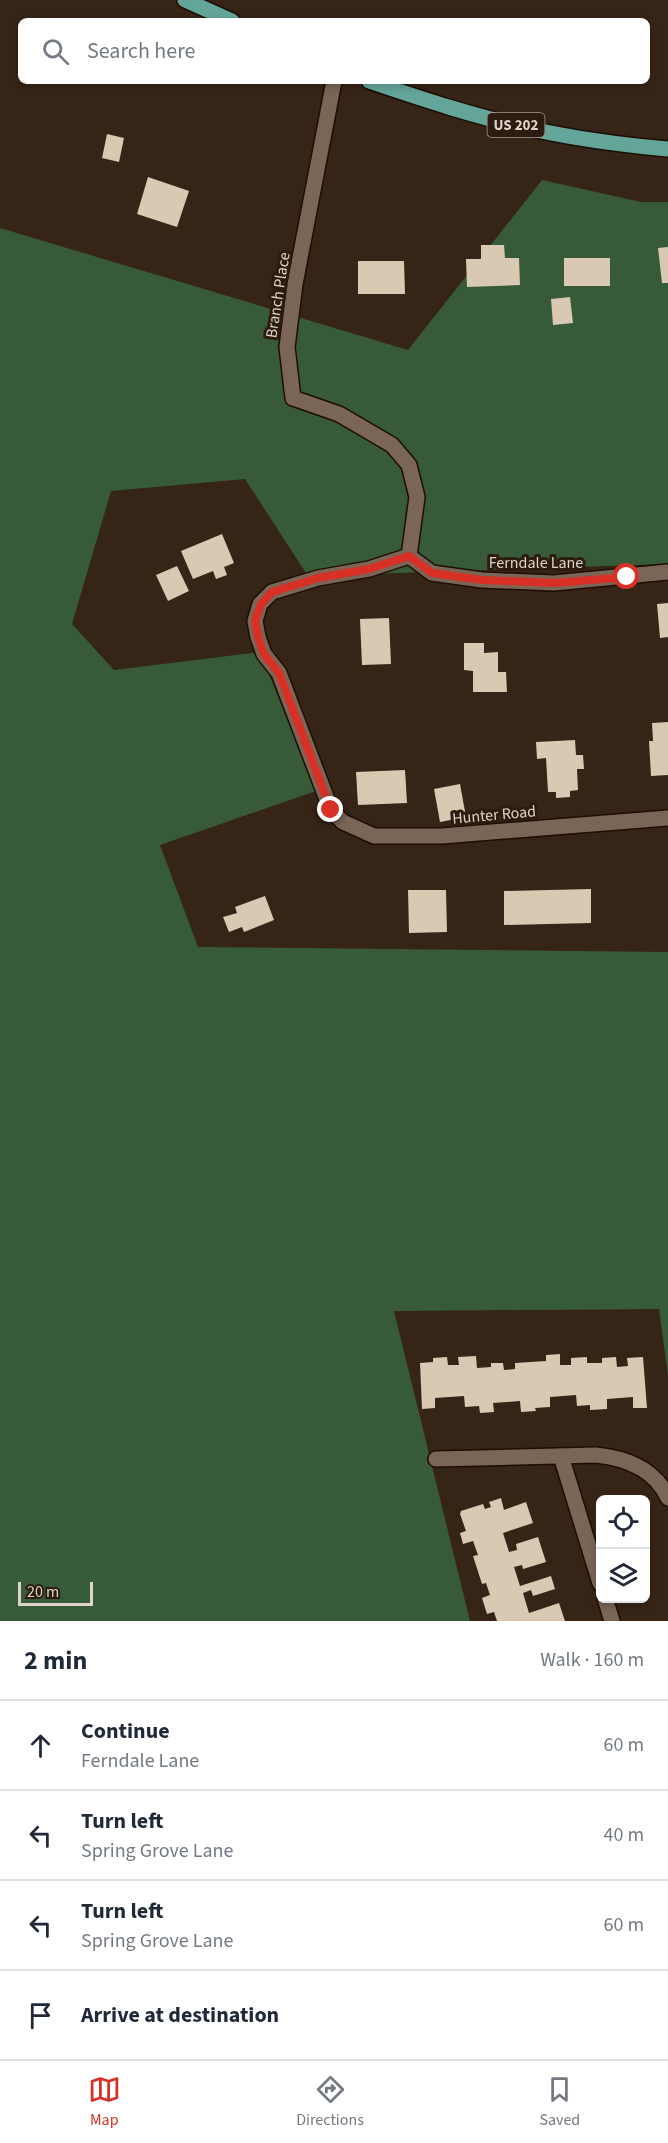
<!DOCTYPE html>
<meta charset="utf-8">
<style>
:root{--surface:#fff;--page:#f2f2f3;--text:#1f2937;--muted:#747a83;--line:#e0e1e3;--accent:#d93025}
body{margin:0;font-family:"Source Sans 3",sans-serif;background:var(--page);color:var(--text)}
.controls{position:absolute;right:18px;bottom:18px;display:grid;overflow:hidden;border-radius:9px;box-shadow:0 3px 9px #0003}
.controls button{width:54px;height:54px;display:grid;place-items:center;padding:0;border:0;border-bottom:2px solid var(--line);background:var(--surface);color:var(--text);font:30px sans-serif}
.scale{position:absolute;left:18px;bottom:15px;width:75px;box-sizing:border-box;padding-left:6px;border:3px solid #ded2ca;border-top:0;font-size:16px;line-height:21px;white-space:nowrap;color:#ded2ca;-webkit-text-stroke:4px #2c1b0e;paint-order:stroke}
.stop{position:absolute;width:18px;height:18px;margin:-14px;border:4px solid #d93025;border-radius:50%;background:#fff}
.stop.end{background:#d93025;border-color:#fff;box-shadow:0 2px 6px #0008}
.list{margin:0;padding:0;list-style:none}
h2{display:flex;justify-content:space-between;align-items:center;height:78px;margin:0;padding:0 24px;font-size:26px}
h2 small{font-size:20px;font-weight:400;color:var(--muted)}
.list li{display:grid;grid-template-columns:39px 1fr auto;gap:18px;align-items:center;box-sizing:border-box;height:90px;padding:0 24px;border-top:2px solid var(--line)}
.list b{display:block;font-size:22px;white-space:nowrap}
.list p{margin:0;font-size:20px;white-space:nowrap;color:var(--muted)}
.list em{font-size:20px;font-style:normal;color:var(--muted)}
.icon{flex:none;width:33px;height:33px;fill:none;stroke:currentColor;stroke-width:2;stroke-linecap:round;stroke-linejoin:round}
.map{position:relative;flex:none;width:668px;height:1621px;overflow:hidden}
.search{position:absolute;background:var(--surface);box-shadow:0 3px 9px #0003;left:18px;right:18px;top:18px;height:66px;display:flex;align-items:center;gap:15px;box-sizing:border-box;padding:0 21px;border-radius:9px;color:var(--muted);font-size:22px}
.sheet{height:438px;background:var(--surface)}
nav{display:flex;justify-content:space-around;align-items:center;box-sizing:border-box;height:84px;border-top:2px solid var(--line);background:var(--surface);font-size:16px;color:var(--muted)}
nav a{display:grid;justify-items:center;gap:3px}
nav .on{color:var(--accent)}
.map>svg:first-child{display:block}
.forest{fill:#375a38}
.building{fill:#d9c8b2}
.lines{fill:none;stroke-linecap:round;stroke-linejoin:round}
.service-casing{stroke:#1d0d03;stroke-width:18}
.minor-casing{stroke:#1d0d03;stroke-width:18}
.primary-casing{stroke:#1d0d03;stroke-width:18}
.service{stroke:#7b6556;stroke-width:15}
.minor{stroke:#7b6556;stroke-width:15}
.primary{stroke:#64a599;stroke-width:15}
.route{stroke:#d93025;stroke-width:8}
.labels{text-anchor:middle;stroke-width:6;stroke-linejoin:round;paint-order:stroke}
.shield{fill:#2c1b0e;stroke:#a99b92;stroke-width:1.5}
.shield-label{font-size:15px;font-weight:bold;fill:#ded2ca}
.street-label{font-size:16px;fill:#ded2ca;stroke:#2c1b0e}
</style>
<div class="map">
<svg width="668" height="1621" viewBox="0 0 668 1621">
<rect width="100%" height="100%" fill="#362417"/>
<path class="forest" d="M542,180l99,22h27v362l-360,12 -63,-97 -134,12 -39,133 42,46 146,-18 56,139 -156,54 38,102 470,5v424l-9,-67 -265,2 76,310h-470v-1393l408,122z"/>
<g class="building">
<path d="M107,134l17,4 -5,24 -17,-4z"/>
<path d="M148,177l41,14 -12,36 -40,-13z"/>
<path d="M481,245h23l1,13h14l1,27 -53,2 -1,-28h15z"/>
<path d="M668,247v36h-6l-4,-35z"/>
<rect x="564" y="258" width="46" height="28"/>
<path d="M358,261h46l1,33h-47z"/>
<path d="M570,297l3,26 -20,2 -2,-26z"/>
<path d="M222,534l12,29 -10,4 3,8 -11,4 -3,-8 -20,8 -12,-28z"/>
<path d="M177,566l12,25 -21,10 -12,-26z"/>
<path d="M668,603v34l-8,1 -3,-34z"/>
<path d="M389,618l2,46 -29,1 -2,-46z"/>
<path d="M464,643h20v10l14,-1v20h8l1,20h-34v-21l-9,-1z"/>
<path d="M668,722v53l-17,1 -2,-35h4l-1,-18z"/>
<path d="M575,740l1,15h7l1,14h-7l1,21 -8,1v6l-14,1v-6h-8l-2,-34 -9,1 -1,-17z"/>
<path d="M405,770l2,33 -49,2 -2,-33z"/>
<path d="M460,784l6,33 -26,5 -6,-33z"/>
<path d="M591,889v34l-87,2v-34z"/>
<path d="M408,890h38l1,42 -38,1z"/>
<path d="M265,896l9,24 -30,12 -2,-5 -13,5 -6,-15 14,-4 -2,-6z"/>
<path d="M560,1354v11h11v-7l16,-1v6h15v-5l14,-1 1,10 11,-1 -1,-8 16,-1 4,51h-14v-11l-26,2v10l-17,1v-5l-13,1 -1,-11 -26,2v10l-15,1 1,3 -15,1 -1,-11 -27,2 1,9 -14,1 -1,-7 -14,1 -1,-11 -29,2v10l-13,1 -2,-46 13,-1v-4l14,-1 1,8h11l-1,-8 18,-1 1,12 14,-1v-4h12l1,7 11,-1v-6l31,-2v-6z"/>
<path d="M501,1498l3,12 22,-8 7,21 -30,10 6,19 8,-2 -1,-6 22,-7 8,25 -23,7 -1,-4 -8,2 6,19 31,-10 4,13 -22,7 -2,-6 -8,3 6,20 30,-10 6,18h-68l-3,-9 -7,2 -5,-16 8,-3 -4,-12 -4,1 -9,-28 5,-1 -5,-14 -10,3 -3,-11 6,-2 -6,-17 1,-3 22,-7 2,5 6,-2 -2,-5z"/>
</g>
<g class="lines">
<g class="service-casing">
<path id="service" d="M436,1459l160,-4c29,3 59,14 72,43"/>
</g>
<g class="minor-casing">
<g id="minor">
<path d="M334,81l-39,203 -8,63 6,51 46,16 53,31 17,20 8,32 -8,59"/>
<path d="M409,556l-40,13 -51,9 -46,14 -12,12 -5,17 3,16 6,17 15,19 52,137 12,12 31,14h68l226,-18"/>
<path d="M409,556l23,17 50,7 72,3 114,-11"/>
<path d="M561,1456l39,127"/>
<path d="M605,1598l7,23"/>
</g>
</g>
<g class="primary-casing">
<g id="primary">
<path d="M185,0l47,21"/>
<path d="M369,81c53,18 107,36 163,48 45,10 90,16 136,20"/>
</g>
</g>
<use href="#service" class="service"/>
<use href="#minor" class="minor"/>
<use href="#primary" class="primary"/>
</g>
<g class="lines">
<path class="route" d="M331,810l-52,-137 -15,-19 -6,-17 -3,-16 6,-17 11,-12 46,-14 51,-9 40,-13 23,17 50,7 72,3 73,-6"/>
</g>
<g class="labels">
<rect class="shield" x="487.5" y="113" width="57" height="24" rx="4.5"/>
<g class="shield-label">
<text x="516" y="130">US 202</text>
</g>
<g class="street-label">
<text transform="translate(277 295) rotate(-81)" y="6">Branch Place</text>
<text x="536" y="568">Ferndale Lane</text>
<text transform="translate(494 814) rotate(-5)" y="6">Hunter Road</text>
</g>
</g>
</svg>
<div class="controls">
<button><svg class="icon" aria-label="locate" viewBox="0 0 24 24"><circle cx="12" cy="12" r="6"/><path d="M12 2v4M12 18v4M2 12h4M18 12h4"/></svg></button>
<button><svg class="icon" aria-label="layers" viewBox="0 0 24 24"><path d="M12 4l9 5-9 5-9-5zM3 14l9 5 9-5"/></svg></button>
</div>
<div class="scale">20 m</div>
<div class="stop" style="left:627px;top:577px"></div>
<div class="stop end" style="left:331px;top:810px"></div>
<div class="search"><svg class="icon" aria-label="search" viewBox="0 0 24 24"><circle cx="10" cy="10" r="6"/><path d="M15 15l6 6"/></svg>Search here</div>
</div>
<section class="sheet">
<h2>2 min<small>Walk · 160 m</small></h2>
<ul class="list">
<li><svg class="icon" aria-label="ahead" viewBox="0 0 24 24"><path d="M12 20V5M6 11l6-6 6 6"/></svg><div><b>Continue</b><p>Ferndale Lane</p></div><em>60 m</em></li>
<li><svg class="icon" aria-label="left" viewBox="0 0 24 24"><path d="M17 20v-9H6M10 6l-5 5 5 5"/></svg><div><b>Turn left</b><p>Spring Grove Lane</p></div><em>40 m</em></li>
<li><svg class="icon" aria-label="left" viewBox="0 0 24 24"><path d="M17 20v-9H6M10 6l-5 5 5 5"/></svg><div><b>Turn left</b><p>Spring Grove Lane</p></div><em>60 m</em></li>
<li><svg class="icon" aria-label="arrive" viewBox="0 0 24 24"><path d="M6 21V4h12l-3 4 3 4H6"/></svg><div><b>Arrive at destination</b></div></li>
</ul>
</section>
<nav>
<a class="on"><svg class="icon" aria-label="map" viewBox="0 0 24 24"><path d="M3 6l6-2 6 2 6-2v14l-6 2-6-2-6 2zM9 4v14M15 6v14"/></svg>Map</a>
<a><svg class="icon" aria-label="directions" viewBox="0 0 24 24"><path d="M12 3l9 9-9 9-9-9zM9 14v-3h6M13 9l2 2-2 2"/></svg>Directions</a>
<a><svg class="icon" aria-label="saved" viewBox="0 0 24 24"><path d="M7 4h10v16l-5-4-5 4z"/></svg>Saved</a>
</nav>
